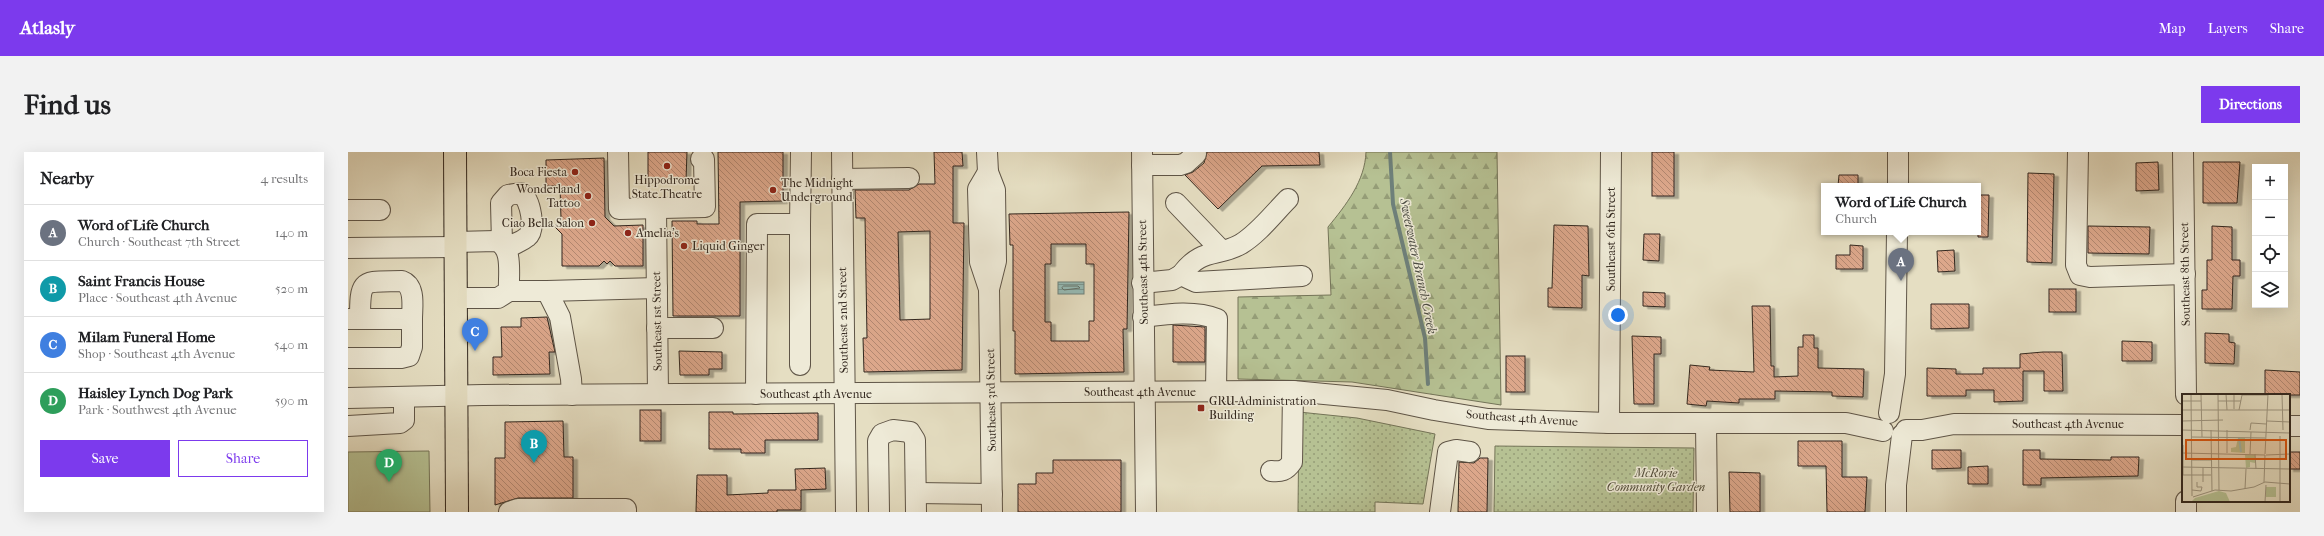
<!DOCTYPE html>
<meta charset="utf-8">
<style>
:root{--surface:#fff;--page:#f2f2f2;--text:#202124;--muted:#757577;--line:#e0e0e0;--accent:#7c3aed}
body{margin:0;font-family:"IM FELL French Canon",serif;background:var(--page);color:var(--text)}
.controls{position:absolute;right:12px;top:12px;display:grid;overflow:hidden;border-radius:0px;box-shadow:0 4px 16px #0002}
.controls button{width:36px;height:36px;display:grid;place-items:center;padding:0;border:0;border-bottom:1px solid var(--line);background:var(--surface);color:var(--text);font:20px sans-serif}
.you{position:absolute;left:1270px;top:163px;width:14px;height:14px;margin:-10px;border:3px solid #fff;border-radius:50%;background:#1a73e8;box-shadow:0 0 0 6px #1a73e833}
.badge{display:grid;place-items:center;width:26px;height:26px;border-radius:50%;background:var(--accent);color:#fff;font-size:13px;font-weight:700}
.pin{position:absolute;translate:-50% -33px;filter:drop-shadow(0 1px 2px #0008)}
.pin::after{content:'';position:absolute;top:21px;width:14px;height:12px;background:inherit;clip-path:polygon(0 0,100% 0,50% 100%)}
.popup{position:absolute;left:1473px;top:31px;width:160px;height:52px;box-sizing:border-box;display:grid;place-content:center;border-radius:0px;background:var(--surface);filter:drop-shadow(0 1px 3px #0005);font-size:13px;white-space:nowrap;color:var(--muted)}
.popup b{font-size:15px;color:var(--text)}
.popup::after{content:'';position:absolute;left:50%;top:100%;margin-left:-8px;border:8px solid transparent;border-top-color:var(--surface)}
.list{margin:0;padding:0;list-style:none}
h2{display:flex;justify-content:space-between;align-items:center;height:52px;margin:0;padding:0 16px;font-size:17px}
h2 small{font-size:13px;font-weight:400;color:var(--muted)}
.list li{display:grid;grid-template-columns:26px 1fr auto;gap:12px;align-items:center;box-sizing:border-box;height:56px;padding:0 16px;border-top:1px solid var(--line)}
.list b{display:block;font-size:15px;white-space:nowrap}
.list p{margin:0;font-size:13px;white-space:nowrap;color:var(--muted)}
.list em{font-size:13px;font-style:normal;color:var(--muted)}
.actions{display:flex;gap:8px;padding:12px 16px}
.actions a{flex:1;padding:9px 0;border:1px solid var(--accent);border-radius:0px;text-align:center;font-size:14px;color:var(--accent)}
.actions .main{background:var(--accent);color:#fff}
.icon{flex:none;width:22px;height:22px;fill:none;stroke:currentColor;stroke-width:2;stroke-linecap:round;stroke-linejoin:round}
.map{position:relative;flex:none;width:1952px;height:360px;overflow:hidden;border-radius:0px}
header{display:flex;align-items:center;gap:24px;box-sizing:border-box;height:56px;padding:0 20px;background:var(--accent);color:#fff}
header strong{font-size:19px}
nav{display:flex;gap:22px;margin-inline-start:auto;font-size:14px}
.intro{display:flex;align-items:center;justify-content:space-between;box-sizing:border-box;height:96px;padding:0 24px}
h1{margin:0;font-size:28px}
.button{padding:10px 18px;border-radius:0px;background:var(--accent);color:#fff;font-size:14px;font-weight:700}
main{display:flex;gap:24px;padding:0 24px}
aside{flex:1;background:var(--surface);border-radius:0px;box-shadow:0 4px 16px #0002}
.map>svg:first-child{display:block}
.grass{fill:url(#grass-dots);stroke:#747458}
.forest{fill:url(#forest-firs);stroke:#747458}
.park{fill:#b6c193;stroke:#747458}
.water{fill:url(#water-rules);stroke:#6e807a}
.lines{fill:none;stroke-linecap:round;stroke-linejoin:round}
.shore{stroke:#64726a;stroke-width:1}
.stream{stroke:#6e807a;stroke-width:4}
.building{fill:url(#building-back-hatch);stroke:#32271e;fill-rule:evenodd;filter:url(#shadow)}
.minor-casing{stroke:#5f5547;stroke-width:22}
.major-casing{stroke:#32271e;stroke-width:24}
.minor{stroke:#eeead7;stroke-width:20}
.major{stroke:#e5dec2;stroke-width:22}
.poi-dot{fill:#8f2418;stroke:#eeead7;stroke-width:1.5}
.labels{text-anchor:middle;stroke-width:3;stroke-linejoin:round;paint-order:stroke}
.poi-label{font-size:12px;fill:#32271e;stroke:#eeead7;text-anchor:start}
.street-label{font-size:12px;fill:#32271e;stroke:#eeead7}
.park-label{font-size:12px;font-style:italic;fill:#534e3b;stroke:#eeead7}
.water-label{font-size:13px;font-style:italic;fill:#4b4c44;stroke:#eeead7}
.inset-river{fill:none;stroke:#96bcb7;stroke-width:2}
.inset-road{fill:none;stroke:#9d9580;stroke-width:1}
.view{fill:#d6540e;fill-opacity:0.15;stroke:#d6540e;stroke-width:2}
.inset-edge{fill:none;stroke:#32271e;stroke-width:2}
</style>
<header>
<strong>Atlasly</strong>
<nav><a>Map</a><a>Layers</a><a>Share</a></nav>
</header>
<div class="intro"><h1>Find us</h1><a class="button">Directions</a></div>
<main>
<aside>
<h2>Nearby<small>4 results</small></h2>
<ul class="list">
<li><span class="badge" style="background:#6b7280">A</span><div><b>Word of Life Church</b><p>Church · Southeast 7th Street</p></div><em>140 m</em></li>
<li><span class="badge" style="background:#0f9aa8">B</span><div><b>Saint Francis House</b><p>Place · Southeast 4th Avenue</p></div><em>520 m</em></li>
<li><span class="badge" style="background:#3f7fe0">C</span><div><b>Milam Funeral Home</b><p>Shop · Southeast 4th Avenue</p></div><em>540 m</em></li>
<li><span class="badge" style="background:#2e9e5b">D</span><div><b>Haisley Lynch Dog Park</b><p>Park · Southwest 4th Avenue</p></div><em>590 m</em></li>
</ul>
<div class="actions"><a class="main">Save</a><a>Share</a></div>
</aside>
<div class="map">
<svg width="1952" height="360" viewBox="0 0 1952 360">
<defs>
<pattern id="grass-dots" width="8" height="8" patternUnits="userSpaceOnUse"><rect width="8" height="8" fill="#b6c193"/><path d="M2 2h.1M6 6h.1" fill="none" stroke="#959d77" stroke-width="1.8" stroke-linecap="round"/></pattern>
<pattern id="forest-firs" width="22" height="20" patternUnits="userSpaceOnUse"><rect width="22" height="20" fill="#b6c193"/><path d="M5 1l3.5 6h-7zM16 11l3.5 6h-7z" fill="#959d77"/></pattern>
<pattern id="water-rules" width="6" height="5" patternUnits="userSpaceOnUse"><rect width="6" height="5" fill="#96bcb7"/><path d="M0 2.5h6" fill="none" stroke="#7b9994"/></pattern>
<pattern id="building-back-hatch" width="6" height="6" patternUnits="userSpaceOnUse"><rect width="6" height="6" fill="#dca78b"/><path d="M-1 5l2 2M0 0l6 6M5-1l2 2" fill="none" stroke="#b38871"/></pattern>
<filter id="shadow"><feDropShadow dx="4.5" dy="2.5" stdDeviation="0" flood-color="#0004"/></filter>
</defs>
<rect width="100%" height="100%" fill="#e5dec2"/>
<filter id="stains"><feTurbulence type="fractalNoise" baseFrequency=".005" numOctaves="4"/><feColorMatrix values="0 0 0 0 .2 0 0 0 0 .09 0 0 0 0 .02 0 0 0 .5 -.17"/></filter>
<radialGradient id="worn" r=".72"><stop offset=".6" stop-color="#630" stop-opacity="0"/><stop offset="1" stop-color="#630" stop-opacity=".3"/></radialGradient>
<g class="grass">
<path d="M951,260l58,6 78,16 -12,70 -48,-2v10h-77z"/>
<path d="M1147,294l199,2 -1,64h-199z"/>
</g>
<path class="forest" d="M1018,0h131l4,253 -149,-23 -114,-3v-82l93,-2 -3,-68c18,-22 37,-46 38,-75z"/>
<path class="park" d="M81,299l1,61h-82v-60z"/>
<rect class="water" x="710" y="130" width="26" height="12"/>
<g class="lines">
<path class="shore" d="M716,134h14l2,2 -16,2 -2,-2z"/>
<path class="stream" d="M1042,0l3,52 32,134 3,46"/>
</g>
<g class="building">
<path d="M300,0h39l-1,28h-38z"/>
<path d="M370,0h65v49l-43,1v114h-67l-1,-95h25v3h22z"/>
<path d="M586,0h28l1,14h-10v57h11l-2,147 -98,2 -1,-34h4l-2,-120h-9l-1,-28h54l10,-6h16zM582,79v88l-30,1 -2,-88z"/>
<path d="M859,0h112l1,13 -58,1 -44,43 -33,-34 8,-3 11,-9z"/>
<rect x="1304" y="0" width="22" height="44"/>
<path d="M256,6l1,59 9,9 29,-1v41h-28l-5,-5 -3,3 -3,-3 -5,5h-37v-32l-8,-8 7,-7 -1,-33h-14v-26z"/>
<path d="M1810,10l1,28 -23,1v-28z"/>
<path d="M1855,10h37l-3,41h-34z"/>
<path d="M1680,21l26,1 -2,89 -25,-1z"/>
<path d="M1491,23h19v11h-20z"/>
<path d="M1630,43h11l-1,42h-10z"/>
<path d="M781,60l-2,117h-4l1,43 -109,2v-43h-2v-86h-3l-1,-31zM703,92h35v20h8v57h-5v20h-38v-19h-6v-58h6z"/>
<path d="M1206,73l34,1 1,50 -7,-1v33l-34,-1v-19h4z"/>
<path d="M1740,74l62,1 -1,27 -61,-1z"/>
<path d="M1864,74l20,1v33h8v16h-7l-1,33h-30v-19h5v-30h5z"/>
<path d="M1296,82h16l-1,27 -16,-1z"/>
<path d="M1502,93l13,1v23h-27v-14h14z"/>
<path d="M1606,98l1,21 -17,1 -1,-21z"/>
<rect x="1701" y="137" width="27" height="23"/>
<path d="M1295,140l22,1v14l-22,-1z"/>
<path d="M1583,152h38v24l-38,1z"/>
<path d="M1404,154h18l1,60h3v11l24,-1v-29h5v-12h11v13h4v20l46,1 -1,28 -31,-1v-4l-57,-1v8h-36v4l-32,-2 -1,5 -19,-2 3,-39 20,2 -1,3 45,2z"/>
<path d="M199,165l8,35h-6l1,22 -57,1v-18h9l-1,-30h20v-9z"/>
<path d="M825,173l32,2v35h-32z"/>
<path d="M1857,181l24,1v8l6,1 -1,21 -29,-1z"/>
<path d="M1284,184l29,1v17h-7v50h-20z"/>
<path d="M1774,189l30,1v19h-30z"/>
<path d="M331,199l43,1v17h-13v6h-29z"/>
<path d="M1695,200h19l1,39h-19v-20h-21v30l-29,1v-12h-28v6h-39v-28l29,1v5h27v-6h37v-14z"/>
<rect x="1158" y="204" width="19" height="36"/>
<path d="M1917,218l35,2v23h-35z"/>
<rect x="292" y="258" width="21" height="31"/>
<path d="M361,260h24v2l85,-1v27h-53v13h-24v-4h-32z"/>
<path d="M215,269l1,36h9v41h-55l-23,7v-47h10v-36z"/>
<path d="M1450,289h44v36h25l-2,35h-38l-1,-46h-28z"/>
<path d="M1584,298h29v18l-29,1z"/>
<path d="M1675,298h17v9l71,1v-3h28l-1,19 -97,2v7h-18z"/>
<rect x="1941" y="300" width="11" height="17"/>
<path d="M1132,306h8l-1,54h-29l1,-50 15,1z"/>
<path d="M705,308h68v52h-103v-28h18v-11h17z"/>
<path d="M1640,314v18h-20v-17z"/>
<path d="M477,316l1,21 -25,1v20h-24v2h-81l1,-37h30v20l41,-2v-3h28l-1,-21z"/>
<path d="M1381,320l31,1v39h-30z"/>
</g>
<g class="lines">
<g class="minor-casing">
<g id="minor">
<path d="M270,0l1,57 86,-2 -1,-48h-3"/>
<path d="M494,0l4,360"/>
<path d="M639,0l1,20 7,18 1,71 -7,28 3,223"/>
<path d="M794,0l4,360"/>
<path d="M1730,0l-2,113 4,10 10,2 95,-3"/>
<path d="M1835,0l3,243"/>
<path d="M794,13h38l6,-2 10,-9"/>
<path d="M640,20l-10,17 2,73 9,27"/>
<path d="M494,27l67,-1"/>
<path d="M1550,34v-34"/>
<path d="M828,51l45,47"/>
<path d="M308,56l2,186"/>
<path d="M0,58h32"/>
<path d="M452,72v141"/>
<path d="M107,90l41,-1c18,6 12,34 13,50l-11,7h-42"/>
<path d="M154,91l-1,-40 7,-8 13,-2c10,7 15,37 6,44 -7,6 -14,6 -20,12"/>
<path d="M0,96l107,-1"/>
<path d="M833,123c21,-28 35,-17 60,-31 18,-11 33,-31 47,-45"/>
<path d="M794,131l30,-3 9,-5 15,7 106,-6"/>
<path d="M161,139h38l13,26 11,62 1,16"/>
<path d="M199,139l110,-3"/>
<path d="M795,165c24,-3 52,-7 74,2l-1,72"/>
<path d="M0,167h64v28l-3,9 -8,2h-53"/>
<path d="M12,167c0,-42 2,-37 42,-38 14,5 10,26 10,38"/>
<path d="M309,176h56"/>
<path d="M408,242l1,-170h43l1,-72"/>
<path d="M0,246l135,-3 810,-4 94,9 47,10 54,9 121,4h237l37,8"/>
<path d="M1541,261l6,-39 2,-142"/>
<path d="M1261,271l2,-271"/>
<path d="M1358,271l1,89"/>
<path d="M0,274l52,-3 4,-3v-23"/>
<path d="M1941,274h11"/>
<path d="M1558,278h16l32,-6 229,1"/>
<path d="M923,319c10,1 15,0 21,-9l1,-71"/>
<path d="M568,341l76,1"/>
<path d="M161,360l9,-3h108v3"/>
<path d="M531,360l-1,-71 4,-7 11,-4 17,2 5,8 1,72"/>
<path d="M1092,360l8,-60 8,-2 14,2"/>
<path d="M1548,360v-27l6,-50"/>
<path d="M1838,360v-11"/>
</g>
</g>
<g class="major-casing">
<path id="major" d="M107,0l2,360"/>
</g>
<use href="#minor" class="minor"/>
<use href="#major" class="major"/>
</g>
<g class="poi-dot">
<circle cx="319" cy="14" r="4"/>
<circle cx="227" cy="20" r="4"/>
<circle cx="425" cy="38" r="4"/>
<circle cx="240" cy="44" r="4"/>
<circle cx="244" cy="71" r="4"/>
<circle cx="280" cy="81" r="4"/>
<circle cx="336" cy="94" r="4"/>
<rect x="849" y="252" width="8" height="8" rx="2"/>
</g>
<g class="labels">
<g class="poi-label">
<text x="219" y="24" text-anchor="end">Boca Fiesta</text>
<text x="319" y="32" text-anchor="middle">Hippodrome<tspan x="319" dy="14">State Theatre</tspan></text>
<text x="433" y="35">The Midnight<tspan x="433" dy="14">Underground</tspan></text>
<text x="232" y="41" text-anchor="end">Wonderland<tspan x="232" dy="14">Tattoo</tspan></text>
<text x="236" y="75" text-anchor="end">Ciao Bella Salon</text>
<text x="288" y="85">Amelia’s</text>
<text x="344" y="98">Liquid Ginger</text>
<text x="861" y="253">GRU Administration<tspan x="861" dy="14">Building</tspan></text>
</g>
<g class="street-label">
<text transform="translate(1263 87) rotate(-90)" y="4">Southeast 6th Street</text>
<text transform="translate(795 120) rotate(-91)" y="4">Southeast 4th Street</text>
<text transform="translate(1837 122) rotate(-91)" y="4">Southeast 8th Street</text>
<text transform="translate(495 168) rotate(-91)" y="4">Southeast 2nd Street</text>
<text transform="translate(309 169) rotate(-91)" y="4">Southeast 1st Street</text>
<text x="792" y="244">Southeast 4th Avenue</text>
<text x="468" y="246">Southeast 4th Avenue</text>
<text transform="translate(643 248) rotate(-91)" y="4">Southeast 3rd Street</text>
<text transform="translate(1174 266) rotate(4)" y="4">Southeast 4th Avenue</text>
<text x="1720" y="276">Southeast 4th Avenue</text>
</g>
<g class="park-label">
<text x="1308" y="325">McRorie<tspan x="1308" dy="14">Community Garden</tspan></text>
</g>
<g class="water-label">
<text transform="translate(1071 114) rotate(78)" y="5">Sweetwater Branch Creek</text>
</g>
</g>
<g transform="translate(1834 242)">
<rect width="108" height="108" fill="#e5dec2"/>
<path d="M63,61h10v8l-5,-1v5l-4,1z" fill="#b6c193"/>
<path d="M56,44h7v15l-14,-1v-4l5,-1zM84,93h10v10h-10z" fill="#b6c193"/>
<path d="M37,97l7,2 4,9h-39l4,-4z" fill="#b6c193"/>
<path class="inset-river" d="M57,44l2,14"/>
<path class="inset-road" d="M9,0l1,102M19,0l1,43M36,0l1,96M44,0l1,16M100,0l1,36M60,1h26M0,7v28M0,7h19M36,7h23M52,15v-15M0,16h108M57,16l3,-15M0,27l41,-1M85,27l23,1M0,36l108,3M29,36l1,61M68,36l1,-7 15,1M9,43l74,1M83,46h15M1,51v30M0,59l83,2M45,59v-23M68,60l1,-22M73,60l1,15M83,60l3,-60M84,61l24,-1M10,66h19M0,73l107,2M0,81h29M21,88v-15M82,88l1,-27M63,95l1,-20M10,96l9,1 1,-4h-5v-5M11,103l22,-7 16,1 23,-4 11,-5 25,2M83,108l1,-17M98,108v-66"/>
<path class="view" d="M4,46h100v19h-100z"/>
<rect width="108" height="108" class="inset-edge"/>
</g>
<rect width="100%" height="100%" filter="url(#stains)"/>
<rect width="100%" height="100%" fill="url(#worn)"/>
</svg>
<div class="controls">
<button>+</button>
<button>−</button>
<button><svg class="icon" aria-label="locate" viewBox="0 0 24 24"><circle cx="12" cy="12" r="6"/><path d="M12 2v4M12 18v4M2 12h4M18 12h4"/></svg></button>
<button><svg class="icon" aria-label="layers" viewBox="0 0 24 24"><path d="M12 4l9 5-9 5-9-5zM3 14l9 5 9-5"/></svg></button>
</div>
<div class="you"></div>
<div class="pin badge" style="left:1553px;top:129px;background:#6b7280">A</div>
<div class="popup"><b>Word of Life Church</b>Church</div>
<div class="pin badge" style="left:186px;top:311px;background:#0f9aa8">B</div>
<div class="pin badge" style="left:127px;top:199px;background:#3f7fe0">C</div>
<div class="pin badge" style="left:41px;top:330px;background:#2e9e5b">D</div>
</div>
</main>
